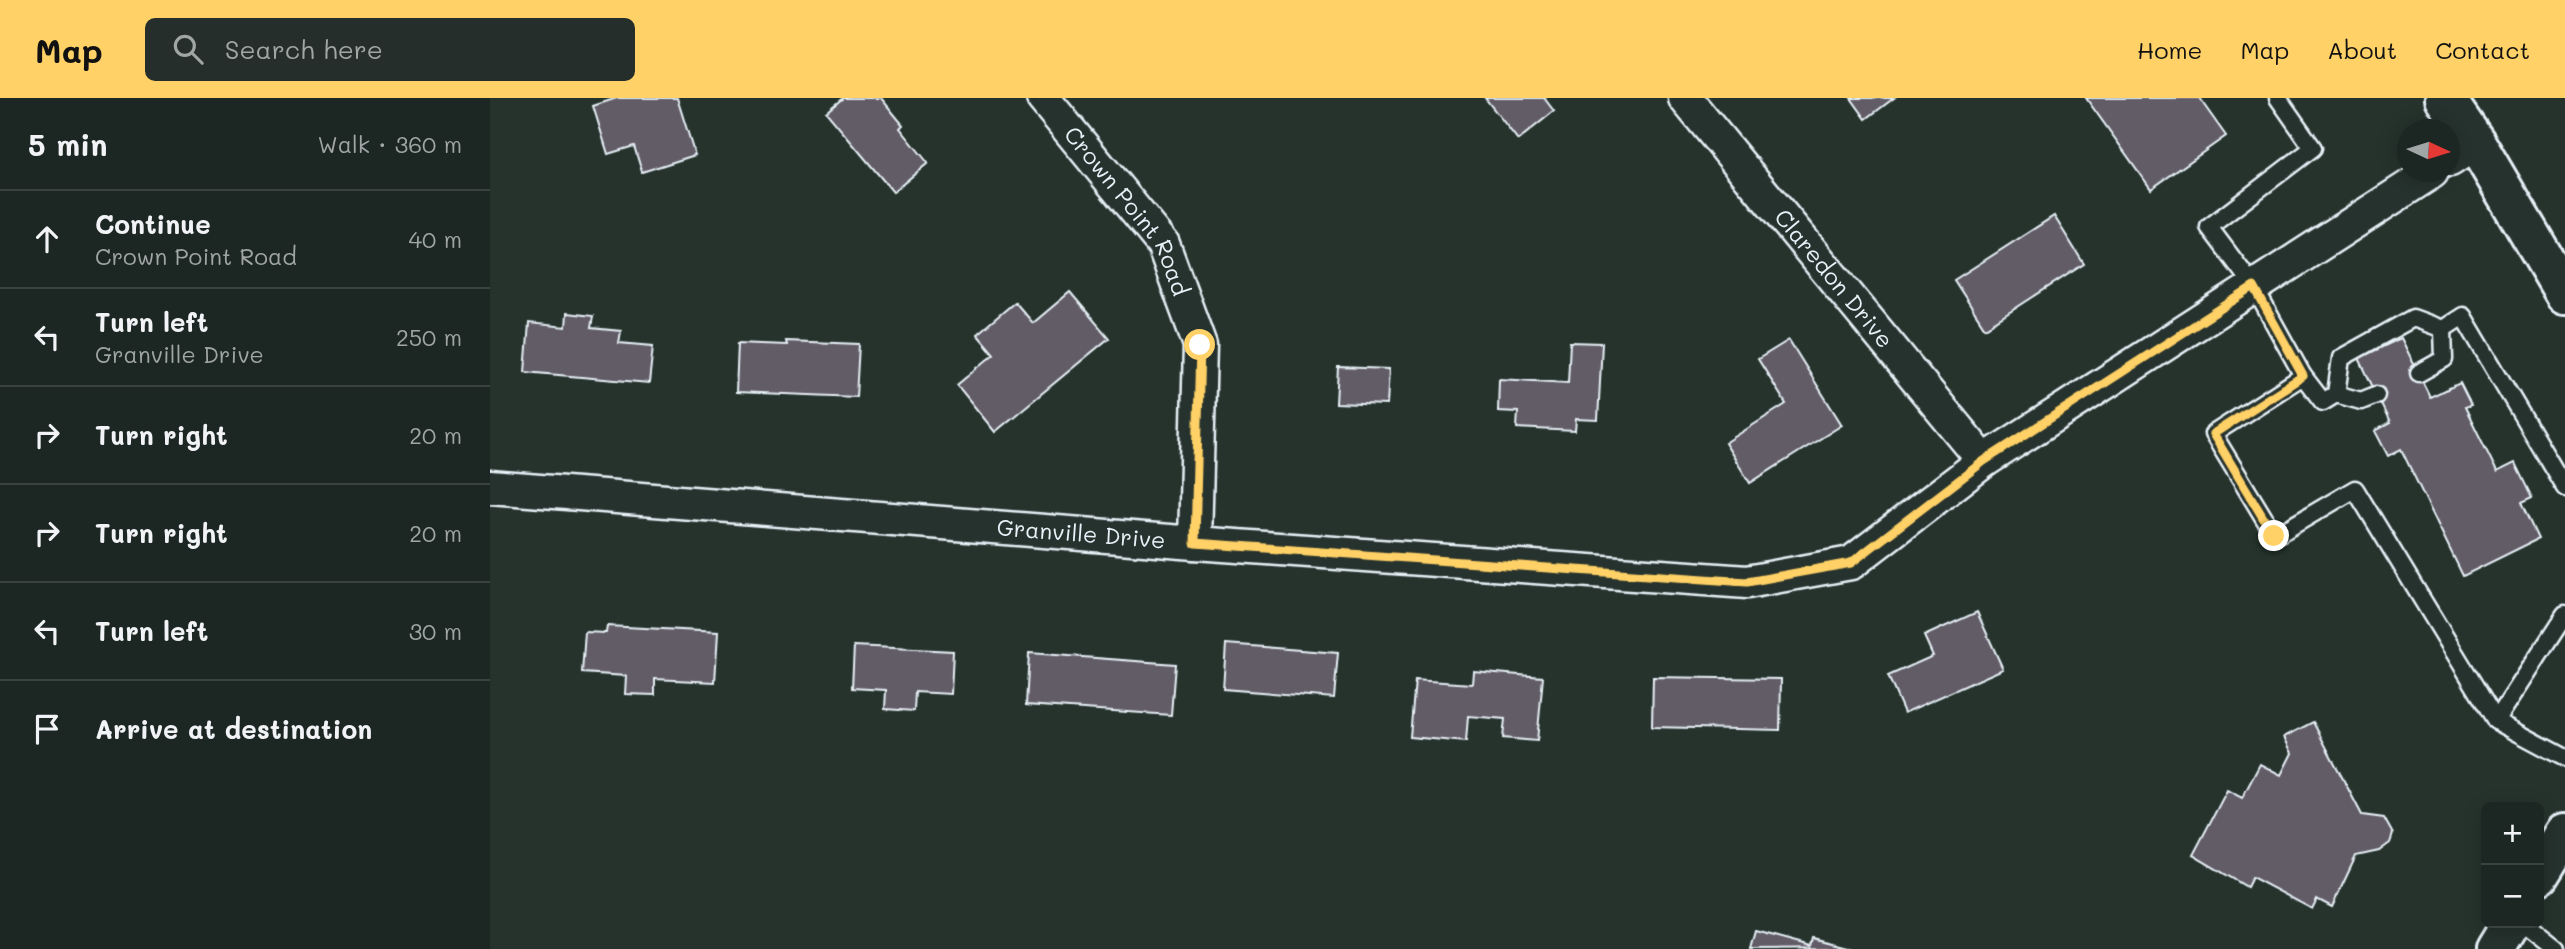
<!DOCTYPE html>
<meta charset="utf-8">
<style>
:root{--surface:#1c2622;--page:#252e2a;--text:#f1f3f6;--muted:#a0a5a5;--line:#3a4340;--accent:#ffd166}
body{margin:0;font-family:Mali,sans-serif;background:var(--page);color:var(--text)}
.controls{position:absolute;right:21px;bottom:21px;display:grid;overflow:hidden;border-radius:10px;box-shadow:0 4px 18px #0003}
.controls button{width:63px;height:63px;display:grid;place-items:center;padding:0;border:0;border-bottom:2px solid var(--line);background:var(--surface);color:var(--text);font:35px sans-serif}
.compass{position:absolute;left:1907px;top:21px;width:63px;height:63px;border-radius:50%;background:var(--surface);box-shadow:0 4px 18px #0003;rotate:94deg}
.stop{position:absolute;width:21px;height:21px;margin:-16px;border:5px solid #ffd166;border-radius:50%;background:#fff}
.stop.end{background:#ffd166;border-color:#fff;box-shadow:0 2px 7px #0008}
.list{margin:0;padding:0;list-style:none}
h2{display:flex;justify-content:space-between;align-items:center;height:91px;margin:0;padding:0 28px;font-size:30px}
h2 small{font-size:23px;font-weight:400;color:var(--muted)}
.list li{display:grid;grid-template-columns:46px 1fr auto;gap:21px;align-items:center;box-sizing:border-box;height:98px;padding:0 28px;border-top:2px solid var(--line)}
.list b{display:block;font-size:26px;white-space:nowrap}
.list p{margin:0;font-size:23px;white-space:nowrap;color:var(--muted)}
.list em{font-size:23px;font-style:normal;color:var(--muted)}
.icon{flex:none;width:38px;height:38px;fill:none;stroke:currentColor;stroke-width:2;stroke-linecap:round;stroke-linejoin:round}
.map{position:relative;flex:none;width:2075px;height:851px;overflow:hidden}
header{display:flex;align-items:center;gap:42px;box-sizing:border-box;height:98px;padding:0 35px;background:var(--accent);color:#111}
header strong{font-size:33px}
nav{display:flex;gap:38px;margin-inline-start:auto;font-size:24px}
.search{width:490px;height:63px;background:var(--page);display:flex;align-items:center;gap:18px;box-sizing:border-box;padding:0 24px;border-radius:10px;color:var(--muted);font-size:26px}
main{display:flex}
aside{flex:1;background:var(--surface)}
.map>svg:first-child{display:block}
.building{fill:#625c66;stroke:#e8f1f8;stroke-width:2}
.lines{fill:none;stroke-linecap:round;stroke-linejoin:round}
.service-casing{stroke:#e8f1f8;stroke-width:21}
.minor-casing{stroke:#e8f1f8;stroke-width:37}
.tertiary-casing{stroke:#e8f1f8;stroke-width:44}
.trunk-casing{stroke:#e8f1f8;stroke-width:44}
.service{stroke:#26332d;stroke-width:16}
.minor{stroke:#26332d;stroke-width:32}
.tertiary{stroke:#26332d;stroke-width:38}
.trunk{stroke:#26332d;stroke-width:38}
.route{stroke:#ffd166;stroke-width:9}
.labels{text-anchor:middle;stroke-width:7;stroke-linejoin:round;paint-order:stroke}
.street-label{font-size:23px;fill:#e8f1f8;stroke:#26332d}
</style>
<header>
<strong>Map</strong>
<div class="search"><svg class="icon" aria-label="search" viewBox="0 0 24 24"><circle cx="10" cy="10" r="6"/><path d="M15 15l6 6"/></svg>Search here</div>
<nav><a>Home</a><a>Map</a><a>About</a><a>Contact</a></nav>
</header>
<main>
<aside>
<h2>5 min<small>Walk · 360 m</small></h2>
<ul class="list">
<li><svg class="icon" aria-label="ahead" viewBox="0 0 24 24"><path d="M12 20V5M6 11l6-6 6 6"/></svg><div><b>Continue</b><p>Crown Point Road</p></div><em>40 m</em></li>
<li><svg class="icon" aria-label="left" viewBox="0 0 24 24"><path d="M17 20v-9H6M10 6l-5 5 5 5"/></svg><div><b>Turn left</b><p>Granville Drive</p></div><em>250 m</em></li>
<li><svg class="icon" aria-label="right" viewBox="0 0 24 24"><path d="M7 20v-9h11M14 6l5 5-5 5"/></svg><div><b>Turn right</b></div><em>20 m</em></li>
<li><svg class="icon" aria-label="right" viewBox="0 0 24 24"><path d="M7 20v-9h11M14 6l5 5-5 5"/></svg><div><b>Turn right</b></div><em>20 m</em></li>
<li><svg class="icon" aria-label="left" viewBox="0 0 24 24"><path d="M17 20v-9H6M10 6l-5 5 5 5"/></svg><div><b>Turn left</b></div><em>30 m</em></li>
<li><svg class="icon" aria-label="arrive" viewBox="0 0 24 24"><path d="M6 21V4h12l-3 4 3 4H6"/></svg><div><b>Arrive at destination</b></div></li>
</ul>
</aside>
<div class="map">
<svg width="2075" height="851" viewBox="0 0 2075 851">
<rect width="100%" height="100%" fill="#26332d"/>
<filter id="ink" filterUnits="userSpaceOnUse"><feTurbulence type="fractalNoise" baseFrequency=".0143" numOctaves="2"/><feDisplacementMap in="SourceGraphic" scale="14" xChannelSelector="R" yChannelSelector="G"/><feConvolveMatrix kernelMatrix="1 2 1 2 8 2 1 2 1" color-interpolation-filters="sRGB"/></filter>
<g filter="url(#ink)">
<g class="building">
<path d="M127,0h60l18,57 -53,17 -8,-26 -26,8 -15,-48z"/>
<path d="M353,0h38l22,27 -3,3 28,35 -35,29 -67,-80z"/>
<path d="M995,0h59l10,13 -36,29z"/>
<path d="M1361,0h43l-28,21z"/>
<path d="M1596,0h113l27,38 -75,53z"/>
<path d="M1564,118l30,48 -99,64 -31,-48z"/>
<path d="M580,194l39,46 -114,94 -38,-47 37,-31 -17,-20 38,-32 18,21z"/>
<path d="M77,215l26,3 -2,12 30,3 -2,12 34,3 -4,37 -124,-11 4,-49 37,4z"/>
<path d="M1911,240l29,59 30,-14 11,22 -6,2 32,65 18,-9 17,35 -11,5 17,36 -75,37 -62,-127 -13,7 -13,-25 15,-8 -31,-65z"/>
<path d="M1299,242l53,85 -92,58 -25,-40 61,-39 -28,-45z"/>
<path d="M296,243l73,3 -3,53 -120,-5 2,-49 49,2z"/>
<path d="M1080,244l32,1 -4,77 -22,-1 -1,12 -58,-3 1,-16 -20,-1 1,-32 69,4z"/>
<path d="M848,269l51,2 -2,36 -51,-2z"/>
<path d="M1487,514l26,57 -99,44 -16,-37 45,-20 -9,-20z"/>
<path d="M117,528l111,6 -3,50 -60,-3v16l-30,-1 1,-18 -44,-3 3,-41 21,1z"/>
<path d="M736,546l112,9 -4,45 -111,-9z"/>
<path d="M364,548l99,5 -2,43 -36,-2 -1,19 -29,-2 1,-19 -34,-2z"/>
<path d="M539,555l146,11 -4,51 -145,-10z"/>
<path d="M983,573l70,6 -6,64 -34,-3 2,-19 -37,-3 -2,26 -56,-5 5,-57 57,4z"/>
<path d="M1163,579l128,2 -1,51 -128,-3z"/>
<path d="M1823,624l49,93 22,3 9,16 -3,9 -11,8 -23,5 -24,51 -15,-8 -5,10 -60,-32 -5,10 -54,-32 34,-65 15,8 18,-34 21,11 11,-22 -8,-16z"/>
<path d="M1266,833l56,15 2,-8 38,10 -101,1z"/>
</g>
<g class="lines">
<g class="service-casing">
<g id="service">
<path d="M1788,0l35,50 -104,79 45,60 49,89 -90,58 62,102 80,-47 141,232 69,37"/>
<path d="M1953,231l20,-13 102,172"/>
<path d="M1929,275l25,-14 -1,-30"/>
<path d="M1813,278l20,26 13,-8 5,-36 72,-40 30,11"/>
<path d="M1846,296l25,7 15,-6"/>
<path d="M2006,623l69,-106"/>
<path d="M2033,825l33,26"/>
</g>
</g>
<g class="minor-casing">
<g id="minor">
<path id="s1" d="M553,0l120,146 37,101 -5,198"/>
<path id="s2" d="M1195,0l299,363"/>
<path d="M1960,62l26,-17"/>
<path id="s3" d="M0,389l705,56 552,39 104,-19 133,-102 448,-289"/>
</g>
</g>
<g class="tertiary-casing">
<g id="tertiary">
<path d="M2049,777l26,-42"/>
<path d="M2005,851l16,-26"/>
</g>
</g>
<g class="trunk-casing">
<path id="trunk" d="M1955,0l31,45 89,151"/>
</g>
<use href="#service" class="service"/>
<use href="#minor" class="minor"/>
<use href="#tertiary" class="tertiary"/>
<use href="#trunk" class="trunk"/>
</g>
</g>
<g class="lines" filter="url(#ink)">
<path class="route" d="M710,247l-5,198 552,39 104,-19 133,-102 270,-174 49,89 -90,58 61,102"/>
</g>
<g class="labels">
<g class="street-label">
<text dy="8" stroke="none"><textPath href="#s1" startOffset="142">Crown Point Road</textPath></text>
<text dy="8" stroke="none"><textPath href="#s2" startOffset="234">Claredon Drive</textPath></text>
<text dy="8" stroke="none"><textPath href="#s3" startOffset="593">Granville Drive</textPath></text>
</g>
</g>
</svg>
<div class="controls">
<button>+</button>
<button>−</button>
</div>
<svg class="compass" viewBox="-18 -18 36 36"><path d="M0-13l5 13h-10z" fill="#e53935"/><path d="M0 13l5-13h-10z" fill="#a0a5a5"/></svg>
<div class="stop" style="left:710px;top:247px"></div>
<div class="stop end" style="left:1784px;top:438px"></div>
</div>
</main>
